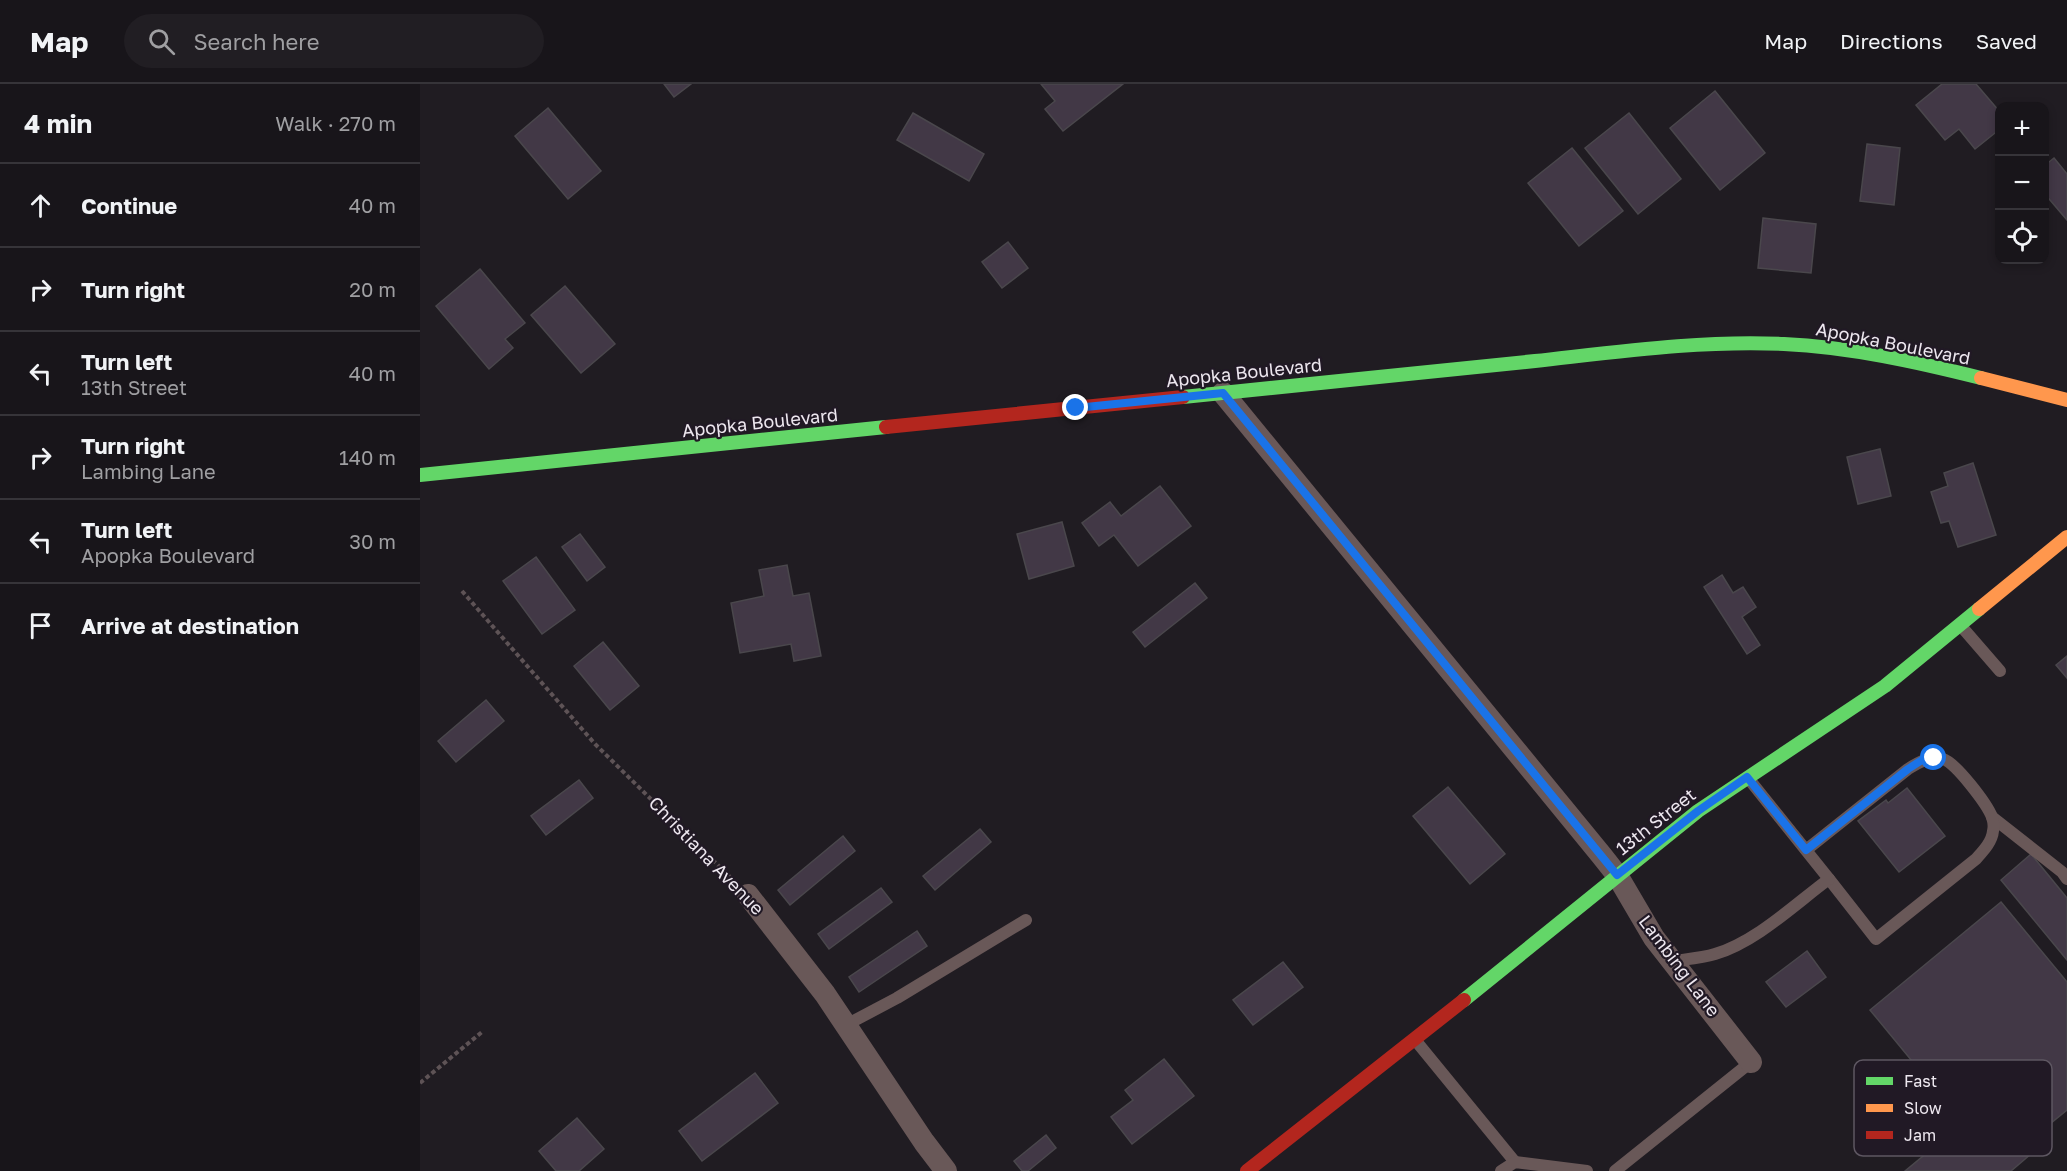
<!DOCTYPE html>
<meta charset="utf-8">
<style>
:root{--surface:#18151a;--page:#211e23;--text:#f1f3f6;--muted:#9f9fa2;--line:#363439}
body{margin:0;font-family:"Golos Text",sans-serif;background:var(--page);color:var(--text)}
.controls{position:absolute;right:18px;top:18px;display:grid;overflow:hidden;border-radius:12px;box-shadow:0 3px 9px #0003}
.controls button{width:54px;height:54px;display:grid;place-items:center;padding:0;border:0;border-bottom:2px solid var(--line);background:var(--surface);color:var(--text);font:30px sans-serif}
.stop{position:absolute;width:18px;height:18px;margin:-14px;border:4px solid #1a73e8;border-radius:50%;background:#fff}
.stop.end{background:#1a73e8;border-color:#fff;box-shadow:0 2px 6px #0008}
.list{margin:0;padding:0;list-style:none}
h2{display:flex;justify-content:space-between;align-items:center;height:78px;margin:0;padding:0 24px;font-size:26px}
h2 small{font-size:20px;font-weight:400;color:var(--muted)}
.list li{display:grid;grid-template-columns:39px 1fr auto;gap:18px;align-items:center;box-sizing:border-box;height:84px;padding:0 24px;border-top:2px solid var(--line)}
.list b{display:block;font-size:22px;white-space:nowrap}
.list p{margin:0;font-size:20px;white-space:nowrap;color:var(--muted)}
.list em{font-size:20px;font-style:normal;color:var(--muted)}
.icon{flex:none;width:33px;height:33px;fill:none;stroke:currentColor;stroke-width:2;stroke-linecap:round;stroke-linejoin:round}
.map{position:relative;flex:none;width:1647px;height:1087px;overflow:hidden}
header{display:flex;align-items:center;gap:36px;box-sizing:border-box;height:84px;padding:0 30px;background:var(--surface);border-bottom:2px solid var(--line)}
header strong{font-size:28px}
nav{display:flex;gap:33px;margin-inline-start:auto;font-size:21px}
.search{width:420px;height:54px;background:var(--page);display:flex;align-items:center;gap:15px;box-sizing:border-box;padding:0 21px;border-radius:33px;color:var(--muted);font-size:22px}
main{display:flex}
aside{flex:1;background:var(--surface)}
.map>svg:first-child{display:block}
.building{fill:#423846;stroke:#4a474c;stroke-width:1.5}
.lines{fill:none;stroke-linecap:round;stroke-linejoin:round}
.path{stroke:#5e5356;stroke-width:4;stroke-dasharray:4.5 3;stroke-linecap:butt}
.lane{stroke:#695858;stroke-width:12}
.street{stroke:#695858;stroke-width:22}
.fast{stroke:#63d668;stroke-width:14}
.slow{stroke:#ff974d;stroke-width:14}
.jam{stroke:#b3261e;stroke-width:14}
.route{stroke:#1a73e8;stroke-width:8}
.labels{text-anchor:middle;stroke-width:4.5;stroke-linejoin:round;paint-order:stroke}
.street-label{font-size:18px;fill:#ede7ef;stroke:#211925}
.key{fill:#211925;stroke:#5e5762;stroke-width:1.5}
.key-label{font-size:16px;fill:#ede7ef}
</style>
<header>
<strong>Map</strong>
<div class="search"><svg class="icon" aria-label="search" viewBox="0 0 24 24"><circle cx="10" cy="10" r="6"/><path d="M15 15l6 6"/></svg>Search here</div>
<nav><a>Map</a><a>Directions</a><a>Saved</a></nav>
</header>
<main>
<aside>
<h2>4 min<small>Walk · 270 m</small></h2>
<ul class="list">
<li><svg class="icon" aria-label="ahead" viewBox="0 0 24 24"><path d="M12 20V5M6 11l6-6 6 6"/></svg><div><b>Continue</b></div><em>40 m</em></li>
<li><svg class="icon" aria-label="right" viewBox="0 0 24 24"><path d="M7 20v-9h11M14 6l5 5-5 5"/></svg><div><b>Turn right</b></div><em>20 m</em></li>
<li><svg class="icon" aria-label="left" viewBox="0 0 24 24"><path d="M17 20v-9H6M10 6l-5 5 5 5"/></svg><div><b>Turn left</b><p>13th Street</p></div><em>40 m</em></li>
<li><svg class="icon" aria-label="right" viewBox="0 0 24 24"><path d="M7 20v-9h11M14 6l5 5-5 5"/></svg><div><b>Turn right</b><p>Lambing Lane</p></div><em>140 m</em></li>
<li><svg class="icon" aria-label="left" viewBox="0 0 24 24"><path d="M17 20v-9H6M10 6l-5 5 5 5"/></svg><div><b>Turn left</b><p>Apopka Boulevard</p></div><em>30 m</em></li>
<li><svg class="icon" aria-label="arrive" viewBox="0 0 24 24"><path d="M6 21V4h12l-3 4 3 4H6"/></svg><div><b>Arrive at destination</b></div></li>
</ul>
</aside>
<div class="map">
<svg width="1647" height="1087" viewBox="0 0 1647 1087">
<rect width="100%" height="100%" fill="#201c22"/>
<g class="building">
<path d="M244,0h27l-17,13z"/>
<path d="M621,0h82l-60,47 -18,-22 10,-8z"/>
<path d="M1522,0h34l24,28v17l-25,20 -16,-20 -14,11 -29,-35z"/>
<path d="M1295,7l50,62 -45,37 -50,-62z"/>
<path d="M128,24l53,63 -33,28 -53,-63z"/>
<path d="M493,29l71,41 -15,27 -72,-41z"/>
<path d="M1209,29l52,66 -43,35 -53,-66z"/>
<path d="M1447,60l33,4 -6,57 -34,-4z"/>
<path d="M1152,64l51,63 -44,35 -51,-63z"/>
<path d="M1634,74l13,16v46l-23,-27v-27z"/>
<path d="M1343,134l53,6 -5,49 -53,-5z"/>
<path d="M588,158l20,26 -26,20 -20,-26z"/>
<path d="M60,185l45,54 -20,16 8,9 -24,21 -53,-63z"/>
<path d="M145,202l50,58 -34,29 -50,-58z"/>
<path d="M1460,365l11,47 -33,8 -11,-47z"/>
<path d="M1553,379l23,72 -38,12 -9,-26 -8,2 -10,-31 17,-6 -4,-13z"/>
<path d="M740,402l31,40 -53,40 -24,-31 -15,11 -17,-23 28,-21 11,14z"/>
<path d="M642,438l12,44 -45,13 -12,-45z"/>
<path d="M160,450l25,33 -18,14 -25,-34z"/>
<path d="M116,473l39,53 -33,24 -39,-53z"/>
<path d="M367,481l6,31 16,-3 12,63 -27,5 -3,-17 -51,9 -9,-50 33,-7 -5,-26z"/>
<path d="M1302,491l11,18 10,-6 13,20 -14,10 18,28 -13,9 -43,-67z"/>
<path d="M775,499l12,15 -62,49 -12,-15z"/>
<path d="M183,558l36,44 -29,24 -36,-44z"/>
<path d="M1647,572v22l-11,-13z"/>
<path d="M66,616l18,21 -48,41 -18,-21z"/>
<path d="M159,696l14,18 -47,37 -15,-19z"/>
<path d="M1028,703l57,67 -35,30 -57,-68z"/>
<path d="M1487,704l38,48 -46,36 -41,-51 28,-21 2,3z"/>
<path d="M560,745l11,13 -56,48 -12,-14z"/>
<path d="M423,752l12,15 -65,54 -12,-15z"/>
<path d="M1611,770l36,44v62l-66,-80z"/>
<path d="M461,804l11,14 -63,47 -11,-15z"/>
<path d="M1581,818l66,80v128l-43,35 7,9 -20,17h-106l58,-48 -93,-113z"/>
<path d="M497,847l10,15 -68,46 -10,-15z"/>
<path d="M1387,867l19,26 -40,30 -20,-25z"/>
<path d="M863,878l20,25 -50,38 -20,-25z"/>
<path d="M744,975l30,37 -62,48 -21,-27 22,-17 -8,-10z"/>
<path d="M335,989l23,30 -76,58 -23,-30z"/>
<path d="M157,1034l27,31 -25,22h-23l-17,-20z"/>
<path d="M626,1051l10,13 -28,23h-6l-8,-10z"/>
</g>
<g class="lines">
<g class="path">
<path d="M42,507l133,153 135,133"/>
<path d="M0,999l62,-51"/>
</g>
<g class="lane">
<path d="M1541,542l39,45"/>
<path d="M1572,733l70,55 5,7"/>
<path d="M1386,766l102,-81c11,-7 22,-13 35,-10 13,4 44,45 49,58 1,3 2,10 1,14 -1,11 -10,20 -17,28l-100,80 -47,-60"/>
<path d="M1253,877c14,-2 29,-3 42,-7 41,-12 80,-50 114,-75l-81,-101"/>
<path d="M426,941l51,-27 129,-78"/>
<path d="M996,957l99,121"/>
<path d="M1081,1087l14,-9 72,9"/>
<path d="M1195,1087l136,-109"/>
</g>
<g class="street">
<path d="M803,309l379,463 15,19 37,63 97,124"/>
<path d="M328,811l77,99 99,148 22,29"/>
</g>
<g class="fast">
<path d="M763,313c117,-12 235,-24 352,-36 82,-9 166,-21 249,-17 66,3 133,18 197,34"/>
<path d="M0,391l466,-48"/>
<path d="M1044,916l234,-189 187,-125 94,-77"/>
</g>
<g class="slow">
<path d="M1561,294l86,22"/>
<path d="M1559,525l88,-72"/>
</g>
<g class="jam">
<path d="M466,343l297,-30"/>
<path d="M827,1087l217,-171"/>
</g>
</g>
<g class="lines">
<path class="route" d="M656,324l147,-15 394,482 81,-64 49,-34 59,73 102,-81 14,-9 12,-2"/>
</g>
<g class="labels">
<g class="street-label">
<text transform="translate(1473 260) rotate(11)" y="6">Apopka Boulevard</text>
<text transform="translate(824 289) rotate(-6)" y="6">Apopka Boulevard</text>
<text transform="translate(340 339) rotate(-6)" y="6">Apopka Boulevard</text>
<text transform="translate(1236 738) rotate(-38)" y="6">13th Street</text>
<text transform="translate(286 772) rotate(46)" y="6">Christiana Avenue</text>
<text transform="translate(1259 882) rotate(53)" y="6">Lambing Lane</text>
</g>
</g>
<rect x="1434" y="976" width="198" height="96" rx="9" class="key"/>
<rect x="1446" y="993" width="27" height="8" fill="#63d668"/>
<rect x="1446" y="1020" width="27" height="8" fill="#ff974d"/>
<rect x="1446" y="1047" width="27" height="8" fill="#b3261e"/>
<g class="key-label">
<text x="1484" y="1003">Fast</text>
<text x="1484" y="1030">Slow</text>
<text x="1484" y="1057">Jam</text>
</g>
</svg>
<div class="controls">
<button>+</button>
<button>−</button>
<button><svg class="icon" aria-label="locate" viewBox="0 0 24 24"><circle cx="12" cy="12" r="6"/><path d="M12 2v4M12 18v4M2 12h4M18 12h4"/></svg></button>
</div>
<div class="stop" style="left:1514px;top:674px"></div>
<div class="stop end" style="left:656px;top:324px"></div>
</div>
</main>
